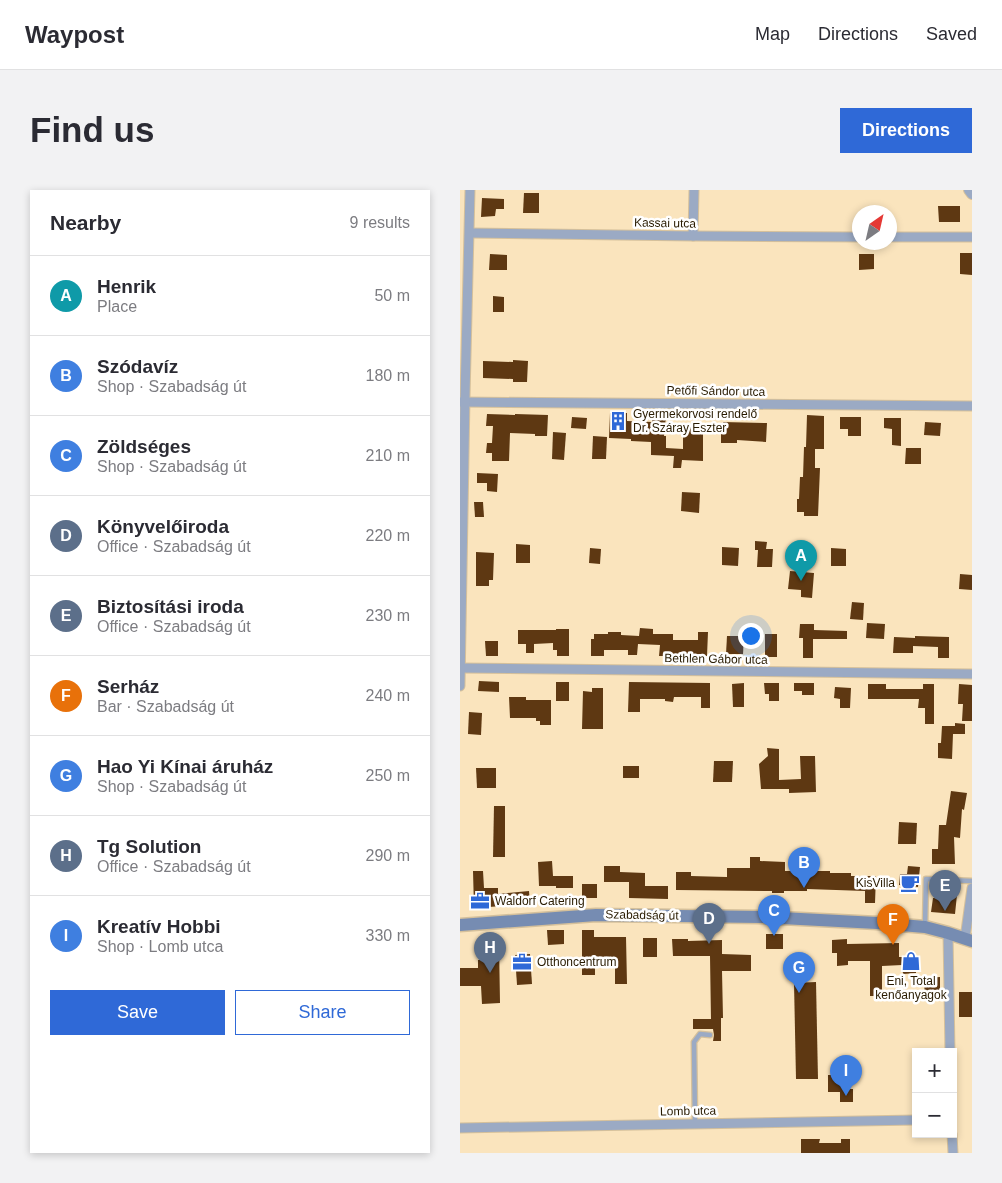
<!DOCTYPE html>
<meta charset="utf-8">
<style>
:root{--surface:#fff;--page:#f2f2f3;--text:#2b2b33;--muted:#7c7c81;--line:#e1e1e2;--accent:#2f69d7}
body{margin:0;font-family:Arial,sans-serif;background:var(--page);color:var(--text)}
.controls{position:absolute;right:15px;bottom:15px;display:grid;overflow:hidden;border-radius:0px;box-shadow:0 2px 8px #0003}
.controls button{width:45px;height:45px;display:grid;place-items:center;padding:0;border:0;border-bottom:1px solid var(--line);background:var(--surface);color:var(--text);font:25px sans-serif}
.compass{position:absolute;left:392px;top:15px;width:45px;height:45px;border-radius:50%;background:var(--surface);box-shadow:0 2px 8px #0003;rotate:34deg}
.you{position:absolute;left:290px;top:445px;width:18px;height:18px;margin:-12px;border:4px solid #fff;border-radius:50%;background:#1a73e8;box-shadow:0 0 0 8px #1a73e833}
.badge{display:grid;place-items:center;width:32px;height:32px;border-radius:50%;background:var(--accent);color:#fff;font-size:16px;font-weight:700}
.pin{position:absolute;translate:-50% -41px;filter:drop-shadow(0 1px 2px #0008)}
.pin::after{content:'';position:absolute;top:26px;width:18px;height:15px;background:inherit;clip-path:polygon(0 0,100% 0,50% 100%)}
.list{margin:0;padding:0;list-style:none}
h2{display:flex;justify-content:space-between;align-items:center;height:65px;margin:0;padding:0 20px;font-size:21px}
h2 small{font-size:16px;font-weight:400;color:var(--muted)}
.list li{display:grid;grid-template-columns:32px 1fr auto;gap:15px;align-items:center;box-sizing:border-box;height:80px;padding:0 20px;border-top:1px solid var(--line)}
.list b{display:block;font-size:19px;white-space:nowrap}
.list p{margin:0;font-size:16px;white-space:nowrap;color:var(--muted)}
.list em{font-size:16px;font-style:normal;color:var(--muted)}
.actions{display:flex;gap:10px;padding:15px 20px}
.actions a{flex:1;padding:11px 0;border:1px solid var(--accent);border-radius:0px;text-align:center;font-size:18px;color:var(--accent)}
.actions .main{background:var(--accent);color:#fff}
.map{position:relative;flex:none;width:512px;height:963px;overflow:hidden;border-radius:0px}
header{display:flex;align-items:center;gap:30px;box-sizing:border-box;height:70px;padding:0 25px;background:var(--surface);border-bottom:1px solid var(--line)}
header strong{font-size:24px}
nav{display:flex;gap:28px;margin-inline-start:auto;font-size:18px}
.intro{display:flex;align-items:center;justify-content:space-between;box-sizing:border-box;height:120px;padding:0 30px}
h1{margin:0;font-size:35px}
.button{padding:12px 22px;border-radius:0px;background:var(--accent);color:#fff;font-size:18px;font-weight:700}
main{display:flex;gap:30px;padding:0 30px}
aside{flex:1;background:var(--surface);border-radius:0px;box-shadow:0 2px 8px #0003}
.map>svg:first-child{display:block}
.building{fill:#5e3812}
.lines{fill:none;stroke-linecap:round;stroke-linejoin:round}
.service-casing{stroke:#d5c09b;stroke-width:7}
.minor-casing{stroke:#d5c09b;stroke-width:11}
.tertiary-casing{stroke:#d5c09b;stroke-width:12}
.secondary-casing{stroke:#d5c09b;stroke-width:15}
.service{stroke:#9baac4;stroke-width:4.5}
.minor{stroke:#9baac4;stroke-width:9}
.tertiary{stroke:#9baac4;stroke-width:10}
.secondary{stroke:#768cb2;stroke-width:12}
.labels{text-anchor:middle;stroke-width:5;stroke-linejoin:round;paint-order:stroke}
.street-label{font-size:12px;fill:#2a1c02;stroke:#fff}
.poi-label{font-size:12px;fill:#2a1c02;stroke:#fff;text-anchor:start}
</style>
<header>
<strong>Waypost</strong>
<nav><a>Map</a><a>Directions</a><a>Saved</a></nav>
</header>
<div class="intro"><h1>Find us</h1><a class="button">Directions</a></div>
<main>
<aside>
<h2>Nearby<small>9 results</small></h2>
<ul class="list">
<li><span class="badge" style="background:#0f9aa8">A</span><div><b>Henrik</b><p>Place</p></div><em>50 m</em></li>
<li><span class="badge" style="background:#3f7fe0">B</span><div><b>Szódavíz</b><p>Shop · Szabadság út</p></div><em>180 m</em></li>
<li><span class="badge" style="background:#3f7fe0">C</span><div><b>Zöldséges</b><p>Shop · Szabadság út</p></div><em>210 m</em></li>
<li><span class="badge" style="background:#5c6f8a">D</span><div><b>Könyvelőiroda</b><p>Office · Szabadság út</p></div><em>220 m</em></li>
<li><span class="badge" style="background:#5c6f8a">E</span><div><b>Biztosítási iroda</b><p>Office · Szabadság út</p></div><em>230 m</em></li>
<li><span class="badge" style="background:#e8710a">F</span><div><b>Serház</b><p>Bar · Szabadság út</p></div><em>240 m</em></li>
<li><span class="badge" style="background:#3f7fe0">G</span><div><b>Hao Yi Kínai áruház</b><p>Shop · Szabadság út</p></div><em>250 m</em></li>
<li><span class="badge" style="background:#5c6f8a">H</span><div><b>Tg Solution</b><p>Office · Szabadság út</p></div><em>290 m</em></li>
<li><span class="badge" style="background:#3f7fe0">I</span><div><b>Kreatív Hobbi</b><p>Shop · Lomb utca</p></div><em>330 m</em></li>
</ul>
<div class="actions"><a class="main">Save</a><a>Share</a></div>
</aside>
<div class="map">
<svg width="512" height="963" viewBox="0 0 512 963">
<rect width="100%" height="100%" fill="#fae4bd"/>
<g class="building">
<path d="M64,3h15v20h-16z"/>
<path d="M22,8l22,1v10h-8l-1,7 -14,1z"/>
<path d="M478,16h22v16h-21z"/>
<path d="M500,63h12v22l-12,-1z"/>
<path d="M30,64l17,1v15h-18z"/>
<path d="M399,64h15v15l-15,1z"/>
<path d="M33,106l11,1v15h-11z"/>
<path d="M53,170l15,1 -1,21h-14v-3l-30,-1v-17l30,1z"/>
<path d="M150,223h17v8l25,1v-7l14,1 -2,20h2v12l17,1v-26h20v38l-21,-1 -1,8h-8l1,-12 -23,-1v-13l-20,-1v-2l-22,-1z"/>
<path d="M27,224l28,1v-1l33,1 -1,21h-12v-2l-25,-1 -1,28h-17v-8h-6l1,-10h5l1,-17h-7z"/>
<path d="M347,225l17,1v33h-9v19h5l-2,48h-14v-4h-7v-13h2l1,-22h3l1,-30h2z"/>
<path d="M112,227l15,1 -1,11 -15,-1z"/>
<path d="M380,227h21v19h-13v-7h-8z"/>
<path d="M424,228h17v28l-9,-1v-16l-8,-1z"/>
<path d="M263,232l44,1 -1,19 -29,-2v3h-16v-11h1z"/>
<path d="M465,232l16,1 -1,13 -16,-1z"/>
<path d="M93,242l13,1 -2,27 -12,-1z"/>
<path d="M133,246l14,1 -1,22h-14z"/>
<path d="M446,258h15v16h-16z"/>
<path d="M17,283l21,1 -1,18 -10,-1v-8h-10z"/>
<path d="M222,302l18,1 -1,20 -18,-2z"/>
<path d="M14,312h9l1,15h-9z"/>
<path d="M295,351l12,1 -1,7h7l-1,18h-15l1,-17h-3z"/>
<path d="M56,354l14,1v18h-14z"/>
<path d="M262,357l17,1 -1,18 -16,-1z"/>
<path d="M130,358l11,1 -1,15 -11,-1z"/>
<path d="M371,358l15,1v17h-15z"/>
<path d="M16,362l18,1 -1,27h-4v6h-13z"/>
<path d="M330,381l24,2 -2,25 -11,-1v-7l-13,-1z"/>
<path d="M500,384l12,1v15l-13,-1z"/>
<path d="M392,412l12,1 -1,17 -13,-1z"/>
<path d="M407,433l18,1 -1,15 -18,-1z"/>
<path d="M340,434h14v6l33,1v8h-34v19h-10v-20h-4z"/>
<path d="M180,438l13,1v5h20v6h25v-8h10l-1,24h-48l1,-11 -22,-1 -1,11h-9v-5h-24v6h-13v-17h3v-5h14v-2h13v3l18,1z"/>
<path d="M96,439h13v27h-12v-6h-4v-7l-19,1v9h-8v-9h-8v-14h38z"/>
<rect x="305" y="444" width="12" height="23"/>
<path d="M267,446h17l-1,18h-17z"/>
<path d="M455,446l34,1v21h-11v-11l-25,-1v7h-20l1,-16 21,1z"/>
<path d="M25,451h13v15h-12z"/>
<path d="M19,491l20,1v10l-21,-1z"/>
<rect x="96" y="492" width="13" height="19"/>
<path d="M169,492l81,1v25h-9v-11h-27l-1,5 -8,-1v-2h-25v13h-12z"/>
<path d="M284,493v24h-11l-1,-23z"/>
<path d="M304,493h15v18h-10v-7h-4z"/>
<path d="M334,493h20v12h-12v-4h-8z"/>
<path d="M408,494h18v5h37v-5h11v40h-9v-16h-7l1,-9h-51z"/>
<path d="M499,494l13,1v36h-10l1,-17h-5z"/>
<path d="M375,497l16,1 -1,20h-10v-9l-6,-1z"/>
<path d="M132,498h11v41h-21l1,-38 9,1z"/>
<path d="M49,507h17v3h25v25h-11v-4h-4v-3h-26z"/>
<path d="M9,522l13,1 -1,22 -13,-1z"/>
<path d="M495,533l10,1v10h-12l-1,25 -14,-1v-15h3l1,-17h13z"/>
<path d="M307,558l12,1v31l22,-1 -1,-23h15l1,36 -27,1v-4h-28l-2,-25 9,-8z"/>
<path d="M254,571h19l-1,21h-19z"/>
<rect x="163" y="576" width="16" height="12"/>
<path d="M16,578h20v20h-19z"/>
<path d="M491,601l16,2 -3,17 -2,-1 -2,29 -6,-1 1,27h-23v-15h6l1,-24h7z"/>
<path d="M34,616h11v51h-12z"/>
<path d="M439,632l18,1 -1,21h-18z"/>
<path d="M290,667h10v4l25,1v9h45v2h21v3h25l-1,27h-10v-12l-58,-2v2h-23v2h-12v-2l-96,-1v-18h15v4l36,1v-9h23z"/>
<path d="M92,671l1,15h20v12h-17v-2h-17l-1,-24z"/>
<path d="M144,676h16v6l25,1v13h23v13l-39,-1v-16h-25z"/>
<path d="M448,676l12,1 -2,20 -19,-2 1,-11h7z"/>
<path d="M13,681h10l1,17h14v6l31,-3 1,13 -56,4z"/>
<rect x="122" y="694" width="15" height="14"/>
<path d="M484,694l14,1 -3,29 -24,-2 2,-14 10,1z"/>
<path d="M87,740h17v14l-16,1z"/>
<path d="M122,740h12v7h32l1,47h-12v-26h-20v17h-13z"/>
<rect x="306" y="744" width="17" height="15"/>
<rect x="183" y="748" width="14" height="19"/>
<path d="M212,749h16v2l34,-1v14l29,1v16h-29l1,47h-2v23h-8l1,-6 -1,-6h-20v-10h18l-1,-63h-37z"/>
<path d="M387,749v5l52,-1v14h17v16l-13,1 -1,-9 -20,1v30h-12v-35h-22v4l-11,1v-13h-5v-13z"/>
<path d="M23,752h16l1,61 -18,1 -1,-18h-21v-18h18v-8h5z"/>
<path d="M70,764l2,30 -15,1 -2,-30z"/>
<path d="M480,787v24h-15l-1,-23z"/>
<path d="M356,792l2,97h-22l-2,-96z"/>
<rect x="499" y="802" width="13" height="25"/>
<path d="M376,879h13l-1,20h5v13h-13v-10h-12v-17h8z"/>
<path d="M341,949h19l-1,4h22v-4h9v14h-49z"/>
</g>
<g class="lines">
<g class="service-casing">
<g id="service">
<path d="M465,737l1,-48 46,2"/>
<path d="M235,934l-1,-82 6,-8 10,1"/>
</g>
</g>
<g class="minor-casing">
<g id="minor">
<path d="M10,43l223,3 167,1"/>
<path d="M233,46l1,-46"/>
<path d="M430,47h82"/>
<path d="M0,212l512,4"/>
<path d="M0,478l512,6"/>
<path d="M0,496l5,-289 5,-207"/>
<path d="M488,743l2,119"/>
<path d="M505,748l7,-50"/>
<path d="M0,938l456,-8"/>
<path d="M492,944l1,19"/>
</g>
</g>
<g class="tertiary-casing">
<path id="tertiary" d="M509,0l3,4"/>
</g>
<g class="secondary-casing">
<path id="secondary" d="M0,735l136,-10 166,2 115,6 48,4 23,6 24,8"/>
</g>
<use href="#service" class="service"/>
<use href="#minor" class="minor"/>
<use href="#tertiary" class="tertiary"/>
<use href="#secondary" class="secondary"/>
</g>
<defs>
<g id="building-bare" transform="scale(1.5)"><path d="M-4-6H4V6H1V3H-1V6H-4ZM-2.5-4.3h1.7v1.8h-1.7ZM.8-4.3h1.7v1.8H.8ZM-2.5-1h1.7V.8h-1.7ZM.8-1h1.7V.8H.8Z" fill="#2f69d7" stroke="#fff" stroke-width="2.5" paint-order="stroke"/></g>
<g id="cafe-bare" transform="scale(1.5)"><path d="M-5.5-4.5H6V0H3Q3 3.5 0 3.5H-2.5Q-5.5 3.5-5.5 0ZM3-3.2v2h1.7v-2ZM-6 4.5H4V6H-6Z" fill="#2f69d7" stroke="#fff" stroke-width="2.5" paint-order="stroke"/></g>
<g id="office-bare" transform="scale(1.5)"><path d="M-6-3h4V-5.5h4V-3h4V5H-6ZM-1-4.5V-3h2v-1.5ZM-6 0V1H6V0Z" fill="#2f69d7" stroke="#fff" stroke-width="2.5" paint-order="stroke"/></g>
<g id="shop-bare" transform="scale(1.5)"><path d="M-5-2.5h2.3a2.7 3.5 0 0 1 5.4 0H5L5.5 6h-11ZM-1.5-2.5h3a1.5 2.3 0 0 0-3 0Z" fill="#2f69d7" stroke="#fff" stroke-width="2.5" paint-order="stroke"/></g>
</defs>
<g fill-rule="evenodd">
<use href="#building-bare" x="158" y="231"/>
<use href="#cafe-bare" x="450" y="693"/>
<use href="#office-bare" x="20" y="711"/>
<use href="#shop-bare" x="451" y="771"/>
<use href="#office-bare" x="62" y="772"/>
</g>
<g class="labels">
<g class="street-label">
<text transform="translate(205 33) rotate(1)" y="4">Kassai utca</text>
<text transform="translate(256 201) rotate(1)" y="4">Petőfi Sándor utca</text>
<text transform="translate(256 469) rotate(1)" y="4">Bethlen Gábor utca</text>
<text transform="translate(182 725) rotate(1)" y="4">Szabadság út</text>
<text transform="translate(228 921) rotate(-1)" y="4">Lomb utca</text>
</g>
<g class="poi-label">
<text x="173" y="228">Gyermekorvosi rendelő<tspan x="173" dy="14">Dr. Száray Eszter</tspan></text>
<text x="435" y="697" text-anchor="end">KisVilla</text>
<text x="35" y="715">Waldorf Catering</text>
<text x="77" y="776">Otthoncentrum</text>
<text x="451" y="795" text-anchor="middle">Eni, Total<tspan x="451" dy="14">kenőanyagok</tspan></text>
</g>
</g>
</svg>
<div class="controls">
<button>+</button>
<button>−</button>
</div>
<svg class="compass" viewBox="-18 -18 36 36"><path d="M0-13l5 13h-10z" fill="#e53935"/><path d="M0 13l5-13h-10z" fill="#7c7c81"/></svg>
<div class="you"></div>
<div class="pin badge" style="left:341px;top:391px;background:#0f9aa8">A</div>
<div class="pin badge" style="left:344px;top:698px;background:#3f7fe0">B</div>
<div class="pin badge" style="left:314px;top:746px;background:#3f7fe0">C</div>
<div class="pin badge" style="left:249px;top:754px;background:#5c6f8a">D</div>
<div class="pin badge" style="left:485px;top:721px;background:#5c6f8a">E</div>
<div class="pin badge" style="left:433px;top:755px;background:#e8710a">F</div>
<div class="pin badge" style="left:339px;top:803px;background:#3f7fe0">G</div>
<div class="pin badge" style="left:30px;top:783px;background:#5c6f8a">H</div>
<div class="pin badge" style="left:386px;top:906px;background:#3f7fe0">I</div>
</div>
</main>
